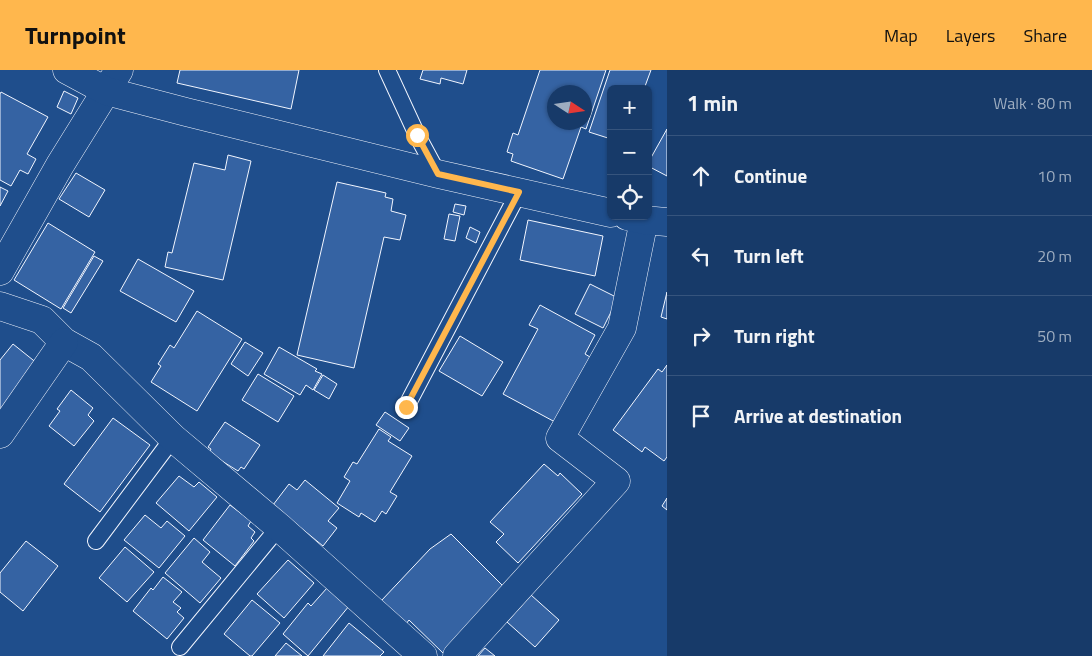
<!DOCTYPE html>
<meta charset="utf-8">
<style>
:root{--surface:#173a69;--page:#244571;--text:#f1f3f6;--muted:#9eadc0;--line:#36547d;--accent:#ffb74d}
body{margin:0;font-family:"Titillium Web",sans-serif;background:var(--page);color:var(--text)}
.controls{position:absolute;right:15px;top:15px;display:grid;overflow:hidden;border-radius:8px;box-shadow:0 1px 4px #0004}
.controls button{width:45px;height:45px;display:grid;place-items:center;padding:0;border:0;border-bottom:1px solid var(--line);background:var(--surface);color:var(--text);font:25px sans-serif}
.compass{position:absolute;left:547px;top:15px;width:45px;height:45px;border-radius:50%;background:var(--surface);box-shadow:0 1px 4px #0004;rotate:102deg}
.stop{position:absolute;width:15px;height:15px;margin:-11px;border:4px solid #ffb74d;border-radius:50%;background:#fff}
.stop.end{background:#ffb74d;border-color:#fff;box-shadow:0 1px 5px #0008}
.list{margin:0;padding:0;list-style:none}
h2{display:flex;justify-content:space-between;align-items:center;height:65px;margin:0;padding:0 20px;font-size:21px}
h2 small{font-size:16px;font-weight:400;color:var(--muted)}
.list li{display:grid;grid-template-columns:32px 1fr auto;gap:15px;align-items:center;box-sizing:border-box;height:80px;padding:0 20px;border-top:1px solid var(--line)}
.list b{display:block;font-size:19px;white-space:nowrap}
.list em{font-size:16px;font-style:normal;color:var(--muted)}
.icon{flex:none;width:28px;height:28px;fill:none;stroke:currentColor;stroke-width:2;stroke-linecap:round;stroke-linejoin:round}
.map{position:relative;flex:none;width:667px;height:586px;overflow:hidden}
header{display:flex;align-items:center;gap:30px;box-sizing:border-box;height:70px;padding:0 25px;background:var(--accent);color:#111}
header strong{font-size:24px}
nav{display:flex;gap:28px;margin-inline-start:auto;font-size:18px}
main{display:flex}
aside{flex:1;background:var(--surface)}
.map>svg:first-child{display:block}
.building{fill:#3563a3;stroke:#f2f6ff;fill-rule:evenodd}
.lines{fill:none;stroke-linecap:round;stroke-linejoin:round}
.service-casing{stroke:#f2f6ff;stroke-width:18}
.minor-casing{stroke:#f2f6ff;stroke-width:29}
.tertiary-casing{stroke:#f2f6ff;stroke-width:29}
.service{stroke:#1f4e8c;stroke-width:16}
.minor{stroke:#1f4e8c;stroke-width:28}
.tertiary{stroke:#1f4e8c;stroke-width:28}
.route{stroke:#ffb74d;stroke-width:6}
</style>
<header>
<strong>Turnpoint</strong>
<nav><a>Map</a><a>Layers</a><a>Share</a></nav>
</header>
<main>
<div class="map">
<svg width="667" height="586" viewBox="0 0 667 586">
<rect width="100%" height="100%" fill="#1f4e8c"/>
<g class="building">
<path d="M180,0h119l-8,39 -114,-26z"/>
<path d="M423,0h44l-4,14 -22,-6 -1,6 -20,-5z"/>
<path d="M540,0h66l-20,59 -5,-2 -18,52 -52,-18 2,-7 -6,-2 6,-19 5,2zM554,22h30v30h-30z"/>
<path d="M610,0h41l-7,19h-33v50l-22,-7z"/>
<path d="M64,21l14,7 -7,16 -14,-7z"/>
<path d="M1,22l47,25 -21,37 9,5 -8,15 -8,-4 -9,16 -11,-6v-86z"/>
<path d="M667,59v47l-19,-10v-3z"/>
<path d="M228,85l23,6 -28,119 -58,-13 3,-15 4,1 22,-90 31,7z"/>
<path d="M76,103l29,17 -16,27 -30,-18z"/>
<path d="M337,112l49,11 -1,4 8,2 -2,12 15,4 -6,25 -16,-3 -30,131 -57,-13z"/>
<path d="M0,117l8,4 -8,15z"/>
<path d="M455,134l11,2 -2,9 -11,-3z"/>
<path d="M449,144l11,2 -5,25 -11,-2z"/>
<path d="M528,150l75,16 -8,40 -75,-16z"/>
<path d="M48,153l47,29 -34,57 -47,-29z"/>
<path d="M470,157l10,5 -4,11 -10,-5z"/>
<path d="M94,186l9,5 -32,52 -8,-5z"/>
<path d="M138,189l56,32 -18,31 -56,-31z"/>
<path d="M590,214l28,14 -15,30 -28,-14z"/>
<path d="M667,222v27l-6,-2z"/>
<path d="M540,235l55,30 -10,19 5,3 -35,65 -52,-28 35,-65 -9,-4z"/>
<path d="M197,241l45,28 -45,72 -46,-29 10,-16 -3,-2 12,-19 4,3z"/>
<path d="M460,266l43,26 -21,34 -43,-25z"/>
<path d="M245,272l18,11 -15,23 -17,-12z"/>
<path d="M13,274l25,20 -38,48v-52z"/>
<path d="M279,277l38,22 -2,2 7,3 -9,16 -7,-5 -6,10 -36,-21z"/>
<path d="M667,295v92l-3,4 -19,-14 -3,5 -29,-22 45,-61 4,3z"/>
<path d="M258,304l36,22 -16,26 -36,-22z"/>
<path d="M323,305l14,9 -8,15 -15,-9z"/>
<path d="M71,320l22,18 -5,7 6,6 -20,25 -25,-20 11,-15 -3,-2z"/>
<path d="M385,342l24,16 -9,13 -24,-16z"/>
<path d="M113,348l37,27 -50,67 -36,-28z"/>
<path d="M225,352l35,23 -16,24 -3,-2 -3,4 -29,-18 2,-4 -3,-2z"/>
<path d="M379,359l12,8 -3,4 24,15 -22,36 7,4 -11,18 -4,-3 -7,11 -14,-9 -2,4 -22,-14 13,-22 -6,-4 9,-15 4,2z"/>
<path d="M544,394l14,12 2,-3 22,21 -64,69 -22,-21 8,-8 -14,-12z"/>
<path d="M179,406l15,11 5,-5 18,15 -28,34 -33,-28z"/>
<path d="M305,410l34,28 -11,13 9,7 -14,18 -50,-41 16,-21 8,6z"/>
<path d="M667,428v12l-5,-4z"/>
<path d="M230,435l21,16 -3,5 7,6 -4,6 3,3 -19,25 -32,-26z"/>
<path d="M145,445l16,13 6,-7 18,15 -26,32 -35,-28z"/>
<path d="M451,464l57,57 -64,63 -35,-34 -3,4 -25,-23 49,-52z"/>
<path d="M194,468l16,14 -8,10 19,16 -21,25 -35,-30z"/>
<path d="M26,471l32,25 -35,45 -23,-19v-19z"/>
<path d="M125,477l29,25 -27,30 -28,-24z"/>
<path d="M288,490l26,23 -30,35 -27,-24z"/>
<path d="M163,507l19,15 -9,10 8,6 -4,4 7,6 -17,21 -34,-28 18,-23 2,2z"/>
<path d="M327,518l22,18 -41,50 -25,-22 25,-31 3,3z"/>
<path d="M531,525l28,25 -24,27 -28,-25z"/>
<path d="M252,530l28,23 -28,33h-2l-26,-22z"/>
<path d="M349,553l35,29 -4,4h-57z"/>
<path d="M286,573l16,13h-27z"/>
<path d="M485,578l10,8h-17z"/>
</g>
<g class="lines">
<g class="service-casing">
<g id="service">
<path d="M387,0l30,65 21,39"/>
<path d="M406,337l113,-215"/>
<path d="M96,471l77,-103"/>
<path d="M180,577l99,-120"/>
</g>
</g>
<g class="minor-casing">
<g id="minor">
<path d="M0,201l60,-106 59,-95"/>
<path d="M0,236l42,14 22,22 27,15 82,81 106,89 144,129"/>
<path d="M0,364l64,-92"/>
<path d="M457,586l159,-175 -56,-43 62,-110 22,-108"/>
</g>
</g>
<g class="tertiary-casing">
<g id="tertiary">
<path d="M67,0l39,21 80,21 252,62 173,39"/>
<path d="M627,146l17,4 23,2"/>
</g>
</g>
<use href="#service" class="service"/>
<use href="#minor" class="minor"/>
<use href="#tertiary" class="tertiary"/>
</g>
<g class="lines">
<path class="route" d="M406,337l113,-215 -81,-18 -21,-39"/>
</g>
</svg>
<div class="controls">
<button>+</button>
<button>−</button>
<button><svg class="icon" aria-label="locate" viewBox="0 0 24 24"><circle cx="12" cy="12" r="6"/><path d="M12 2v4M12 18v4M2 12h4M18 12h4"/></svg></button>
</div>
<svg class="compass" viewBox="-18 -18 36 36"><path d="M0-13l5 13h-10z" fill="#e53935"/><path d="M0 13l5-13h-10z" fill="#9eadc0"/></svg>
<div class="stop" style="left:417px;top:65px"></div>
<div class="stop end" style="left:406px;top:337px"></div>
</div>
<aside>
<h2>1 min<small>Walk · 80 m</small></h2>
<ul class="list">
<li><svg class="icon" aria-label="ahead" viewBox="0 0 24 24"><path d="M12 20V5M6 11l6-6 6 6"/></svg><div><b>Continue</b></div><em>10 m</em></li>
<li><svg class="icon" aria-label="left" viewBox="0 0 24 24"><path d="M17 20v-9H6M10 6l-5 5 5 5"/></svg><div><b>Turn left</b></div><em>20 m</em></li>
<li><svg class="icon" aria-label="right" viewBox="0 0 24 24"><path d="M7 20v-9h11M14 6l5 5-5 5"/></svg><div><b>Turn right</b></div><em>50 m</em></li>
<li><svg class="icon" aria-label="arrive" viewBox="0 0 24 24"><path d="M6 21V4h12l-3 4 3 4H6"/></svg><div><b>Arrive at destination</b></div></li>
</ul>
</aside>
</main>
